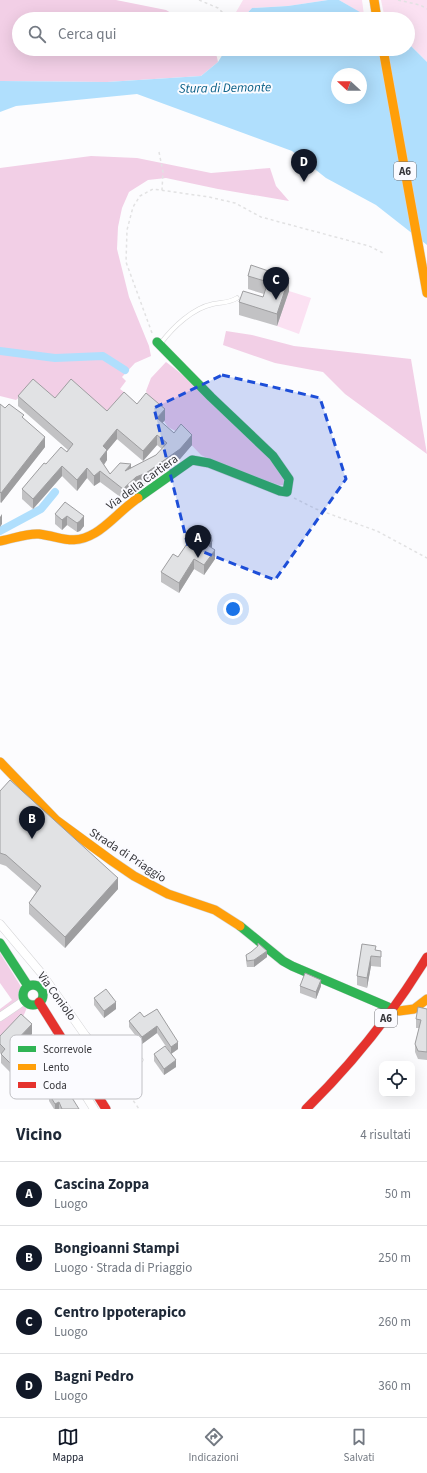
<!DOCTYPE html>
<html lang="it">
<meta charset="utf-8">
<style>
:root{--surface:#fff;--page:#f6f6f7;--text:#1f2937;--muted:#747a83;--line:#e0e1e3;--accent:#111827}
body{margin:0;font-family:"Source Sans 3",sans-serif;background:var(--page);color:var(--text)}
.controls{position:absolute;right:12px;bottom:12px;display:grid;overflow:hidden;border-radius:8px;box-shadow:0 4px 16px #0002}
.controls button{width:36px;height:36px;display:grid;place-items:center;padding:0;border:0;border-bottom:1px solid var(--line);background:var(--surface);color:var(--text);font:20px sans-serif}
.compass{position:absolute;left:331px;top:68px;width:36px;height:36px;border-radius:50%;background:var(--surface);box-shadow:0 4px 16px #0002;rotate:291deg}
.you{position:absolute;left:233px;top:609px;width:14px;height:14px;margin:-10px;border:3px solid #fff;border-radius:50%;background:#1a73e8;box-shadow:0 0 0 6px #1a73e833}
.badge{display:grid;place-items:center;width:26px;height:26px;border-radius:50%;background:var(--accent);color:#fff;font-size:13px;font-weight:700}
.pin{position:absolute;translate:-50% -33px;filter:drop-shadow(0 1px 2px #0008)}
.pin::after{content:'';position:absolute;top:21px;width:14px;height:12px;background:inherit;clip-path:polygon(0 0,100% 0,50% 100%)}
.list{margin:0;padding:0;list-style:none}
h2{display:flex;justify-content:space-between;align-items:center;height:52px;margin:0;padding:0 16px;font-size:17px}
h2 small{font-size:13px;font-weight:400;color:var(--muted)}
.list li{display:grid;grid-template-columns:26px 1fr auto;gap:12px;align-items:center;box-sizing:border-box;height:64px;padding:0 16px;border-top:1px solid var(--line)}
.list b{display:block;font-size:15px;white-space:nowrap}
.list p{margin:0;font-size:13px;white-space:nowrap;color:var(--muted)}
.list em{font-size:13px;font-style:normal;color:var(--muted)}
.icon{flex:none;width:22px;height:22px;fill:none;stroke:currentColor;stroke-width:2;stroke-linecap:round;stroke-linejoin:round}
.map{position:relative;flex:none;width:427px;height:1109px;overflow:hidden}
.search{position:absolute;background:var(--surface);box-shadow:0 4px 16px #0002;left:12px;right:12px;top:12px;height:44px;display:flex;align-items:center;gap:10px;box-sizing:border-box;padding:0 14px;border-radius:22px;color:var(--muted);font-size:15px}
.sheet{height:308px;background:var(--surface)}
nav{display:flex;justify-content:space-around;align-items:center;box-sizing:border-box;height:56px;border-top:1px solid var(--line);background:var(--surface);font-size:11px;color:var(--muted)}
nav a{display:grid;justify-items:center;gap:2px}
nav .on{color:var(--accent)}
.map>svg:first-child{display:block}
.green{fill:#fbe1f2}
.forest{fill:#f2cfe6}
.water{fill:#b0dffd;fill-rule:evenodd}
.lines{fill:none;stroke-linecap:round;stroke-linejoin:round}
.canal{stroke:#b0dffd;stroke-width:8}
.lane-casing{stroke:#d6d6d8;stroke-width:5}
.street-casing{stroke:#d6d6d8;stroke-width:9}
.fast-casing{stroke:#d6d6d8;stroke-width:10}
.slow-casing{stroke:#d6d6d8;stroke-width:10}
.jam-casing{stroke:#d6d6d8;stroke-width:10}
.path{stroke:#e2e2e3;stroke-width:1.5;stroke-dasharray:3 3;stroke-linecap:butt}
.lane{stroke:#fff;stroke-width:4}
.street{stroke:#fff;stroke-width:8}
.fast{stroke:#30b455;stroke-width:9}
.slow{stroke:#ff9f0a;stroke-width:9}
.jam{stroke:#e5322d;stroke-width:9}
.wall{fill:#c2c2c4;fill-rule:evenodd}
.shaded-wall{fill:#9e9ea0}
.building{fill:#e1e2e4;stroke:#9e9ea0;fill-rule:evenodd}
.marked{fill:#1d4ed8;fill-opacity:0.2;stroke:#1d4ed8;stroke-width:3;stroke-dasharray:8 5;stroke-linejoin:round}
.labels{text-anchor:middle;stroke-width:4;stroke-linejoin:round;paint-order:stroke}
.shield{fill:#fbfbff;stroke:#707074;stroke-width:1}
.shield-label{font-size:11px;font-weight:bold;fill:#353539}
.street-label{font-size:12px;fill:#353539;stroke:#fbfbff}
.water-label{font-size:13px;font-style:italic;fill:#035c84;stroke:#fbfbff}
.key{fill:#fbfbff;stroke:#c0c0c4;stroke-width:1}
.key-label{font-size:11px;fill:#353539}
</style>
<div class="map">
<svg width="427" height="1109" viewBox="0 0 427 1109">
<rect width="100%" height="100%" fill="#fcfcfe"/>
<g class="green">
<path d="M243,0h85l-40,6 -36,2 -10,11h-10z"/>
<path d="M339,0h23l2,15z"/>
<path d="M381,0h46v62l-19,-19v-24h-23z"/>
<path d="M289,291l22,7 -12,36 -22,-8z"/>
</g>
<g class="forest">
<path d="M0,0h116l50,10 15,9h-162v30h196l3,13 -17,14 -94,6 -107,-1z"/>
<path d="M91,156l46,2 74,15 59,-5 6,18 13,15 -71,-12 -52,-11 -18,2 -19,12 -7,16 -4,19 -1,22 12,48 20,49 2,10 -16,7 -13,14 4,4 -6,8 4,3 -20,24 -48,-12 -27,-15 -13,11 -16,-4v-228z"/>
<path d="M226,331l26,4 42,11 117,13 16,95 -82,-60 -22,-22 -48,-9 -52,-18z"/>
<path d="M166,362c21,15 39,34 58,52 21,19 47,40 60,66l-1,5h-4l-53,-18 -25,-12 -20,-21 -13,-7 -20,-30 -2,-6 5,-13z"/>
<path d="M0,953l30,48 -8,18 -22,17v-27l12,-9 -12,-17z"/>
</g>
<g class="water">
<path d="M328,0h11l33,19h-130l10,-11 36,-2z"/>
<path d="M408,43l19,19v183l-51,-40 -50,-27 -34,-27 -155,-57 -121,12 -16,6v-31h2l105,1 94,-6 17,-14 8,-13h182zM337,74h24v24h-24z"/>
</g>
<g class="lines">
<g class="canal">
<path d="M0,351l55,7 48,-2 22,14"/>
<path d="M0,531l41,-22 14,-17"/>
</g>
<g class="lane-casing">
<g id="lane">
<path d="M161,343c12,-16 32,-35 52,-39 10,-2 16,-1 24,-6"/>
<path d="M110,1065l17,-13 14,8"/>
<path d="M13,1077l19,-24 24,-19"/>
</g>
</g>
<g class="street-casing">
<g id="street">
<path d="M0,924l42,50 43,61 25,30"/>
<path d="M0,1017l25,-17"/>
<path d="M82,1070l-8,7 20,32"/>
</g>
</g>
<g class="fast-casing">
<g id="fast">
<path d="M138,498l54,-38 17,3 71,28 7,1 2,-13 -16,-23 -62,-59 -54,-55"/>
<path d="M240,926l43,35 9,5 96,41"/>
<path d="M0,943l28,43"/>
<circle cx="33" cy="995" r="10"/>
</g>
</g>
<g class="slow-casing">
<g id="slow">
<path d="M374,0l3,19"/>
<path d="M383,49l44,244"/>
<path d="M0,541c12,-2 27,-8 39,-7 23,3 34,12 56,-1 14,-8 28,-25 43,-35"/>
<path d="M0,762l56,58 56,41 22,15 34,18 47,16 25,16"/>
<path d="M399,1011l15,-2 13,-10"/>
</g>
</g>
<g class="jam-casing">
<g id="jam">
<path d="M39,1002l67,107"/>
<path d="M306,1109c47,-46 87,-96 121,-152"/>
</g>
</g>
<g class="path">
<path d="M199,0l19,8 6,6 1,5"/>
<path d="M398,0l22,5 7,4"/>
<path d="M159,152l4,20 -1,18"/>
<path d="M152,333l-26,-71 1,-32 6,-23 7,-11 13,-7 56,8 26,6 26,14 108,29 16,8"/>
<path d="M294,498l22,11 61,22 50,27"/>
<path d="M113,1071l26,38"/>
</g>
<use href="#lane" class="lane"/>
<use href="#street" class="street"/>
<use href="#fast" class="fast"/>
<use href="#slow" class="slow"/>
<use href="#jam" class="jam"/>
</g>
<g class="wall">
<path d="M251,265l38,26 -12,35 -38,-11v-13l24,-5 1,-3 -16,-5v-13z"/>
<path d="M18,396l37,2 52,13 30,-7 28,16 -3,3 12,10 18,12 -12,14 -34,24 -10,4 -13,12 -23,-17 -6,4 -7,-8 -10,13 -15,-15 -29,33 -11,-10v-10l24,-25 22,-14 -50,-44zM117,439l26,22 14,-16 5,4 -6,6 -25,13 -21,6 -6,-9 3,-5v-9z"/>
<path d="M0,404l5,4 19,11 21,28 -44,56 -1,-1z"/>
<path d="M65,502l19,24 -4,5 -3,1 -10,-7 -5,5 -7,-6v-10z"/>
<path d="M212,548l3,11 -11,16 -10,-6 -15,24 -18,-11v-10l17,-15z"/>
<path d="M0,791l118,98 -53,59 -36,-34v-11l7,-11 -30,-26 -6,-2z"/>
<path d="M362,944l14,6 5,1v16l-10,-1 -4,22 -10,-3v-9z"/>
<path d="M246,955l21,2 -13,10h-7l-1,-6z"/>
<path d="M300,986h21l-5,13 -16,-6z"/>
<path d="M94,998l22,11 -12,9 -10,-13z"/>
<path d="M157,1009l21,40 -7,5 -14,-21 -15,11 -13,-17v-6l15,-4z"/>
<path d="M427,1009v51l-9,-1 -3,-7v-8l4,-16h-3v-9z"/>
<path d="M32,1034l-16,17 3,13 -8,9 -10,-10v-9l-1,-1v-17z"/>
<path d="M154,1054l22,13 -12,8 -10,-14z"/>
<path d="M36,1056l18,10 -14,16v3l-7,8 -10,-10v-6l7,-7v-3l6,-7z"/>
<path d="M49,1094l30,15h-25l-5,-8z"/>
</g>
<g class="shaded-wall">
<path d="M289,278v13l-12,35v-12z"/>
<path d="M165,409v11l-8,9v-11z"/>
<path d="M117,429v10l-10,12v9l-7,10v-11l3,-13z"/>
<path d="M157,435v10l-14,16v-10z"/>
<path d="M192,435v10l-12,14 -34,24 -10,4 -13,12v-10l13,-12z"/>
<path d="M45,437v10l-44,56v-10z"/>
<path d="M131,464v11l-6,-4z"/>
<path d="M62,466v10l-29,33v-10z"/>
<path d="M87,468v10l-10,13v-11z"/>
<path d="M100,471v11l-6,4v-10z"/>
<path d="M2,514v10l-2,3v-10z"/>
<path d="M67,516v9l-5,5v-10z"/>
<path d="M84,516v10l-4,5 -3,1v-9z"/>
<path d="M212,541v10l-3,-5z"/>
<path d="M215,550v9l-11,16v-10z"/>
<path d="M194,559v10l-15,24v-10z"/>
<path d="M118,878v11l-53,59v-11z"/>
<path d="M267,951v6l-13,10v-7z"/>
<path d="M371,956v10l-4,22v-10z"/>
<path d="M321,980v6l-5,13v-7z"/>
<path d="M116,1002v7l-12,9v-7z"/>
<path d="M32,1024v10l-21,22v-10z"/>
<path d="M157,1026v7l-15,11v-7z"/>
<path d="M178,1042v7l-7,5v-7z"/>
<path d="M19,1054v10l-8,9v-9z"/>
<path d="M54,1059v7l-14,16v3l-7,8v-7l6,-9z"/>
<path d="M176,1060v7l-12,8v-6z"/>
<path d="M59,1102v7h-4v-5z"/>
</g>
<g class="building">
<path d="M251,265l38,13 -12,36 -38,-12 4,-11 20,6 5,-15 -20,-6z"/>
<path d="M33,379l22,19 16,-19 36,32 17,-19 13,12 9,-11 19,16 -8,9 17,15 7,-9 11,11 -12,14 -34,24 -10,4 -13,12 -23,-18 -6,5 -7,-8 -10,12 -15,-14 -29,33 -11,-10 22,-26 2,1 15,-17 6,5 6,-8 -55,-48zM117,429l26,22 14,-16 10,8 -11,12 -31,16 6,-7 -11,-1 -10,11 -10,-15 7,-9 -4,-4z"/>
<path d="M0,404l5,4 4,-4 15,11 -2,2 23,20 -44,56 -1,-1z"/>
<path d="M65,502l19,14 -4,5 -3,2 -10,-7 -5,4 -7,-6z"/>
<path d="M207,532l4,3 1,6 -3,5 6,4 -11,15 -10,-6 -15,24 -18,-11 12,-18 5,3 15,-22 4,3z"/>
<path d="M10,780l108,98 -53,59 -36,-34 12,-17 -35,-31 -6,-2v-62z"/>
<path d="M258,943l9,8 -13,9 -7,1 -1,-6 5,-3 7,-6z"/>
<path d="M362,944l14,2 -1,4 6,1v6l-10,-1 -4,22 -10,-2z"/>
<path d="M305,973l16,7 -5,12 -16,-6z"/>
<path d="M106,989l10,13 -12,9 -10,-13z"/>
<path d="M418,1007l9,2v43l-9,-1 -3,-7 6,-24 -5,-1z"/>
<path d="M157,1009l21,33 -7,5 -14,-21 -15,11 -13,-16 11,-9 4,5z"/>
<path d="M21,1014l11,10 -21,22 8,8 -8,10 -10,-10 4,-5 -5,-5v-8z"/>
<path d="M165,1046l11,14 -12,9 -10,-15z"/>
<path d="M64,1085l15,24h-17l-3,-7 -4,2 -6,-10z"/>
</g>
<path class="marked" d="M222,375l98,23 26,81 -71,101 -87,-34 -34,-138z"/>
<g class="labels">
<g class="shield">
<rect x="394" y="162" width="22" height="18" rx="3"/>
<rect x="375" y="1009" width="22" height="18" rx="3"/>
</g>
<g class="shield-label">
<text x="405" y="175">A6</text>
<text x="386" y="1022">A6</text>
</g>
<g class="street-label">
<text transform="translate(142 482) rotate(-36)" y="4">Via della Cartiera</text>
<text transform="translate(128 855) rotate(33)" y="4">Strada di Priaggio</text>
<text transform="translate(57 996) rotate(54)" y="4">Via Coniolo</text>
</g>
<g class="water-label">
<text transform="translate(225 87) rotate(-1)" y="5">Stura di Demonte</text>
</g>
</g>
<rect x="10" y="1035" width="132" height="64" rx="6" class="key"/>
<rect x="18" y="1046" width="18" height="6" fill="#30b455"/>
<rect x="18" y="1064" width="18" height="6" fill="#ff9f0a"/>
<rect x="18" y="1082" width="18" height="6" fill="#e5322d"/>
<g class="key-label">
<text x="43" y="1053">Scorrevole</text>
<text x="43" y="1071">Lento</text>
<text x="43" y="1089">Coda</text>
</g>
</svg>
<div class="controls">
<button><svg class="icon" aria-label="locate" viewBox="0 0 24 24"><circle cx="12" cy="12" r="6"/><path d="M12 2v4M12 18v4M2 12h4M18 12h4"/></svg></button>
</div>
<svg class="compass" viewBox="-18 -18 36 36"><path d="M0-13l5 13h-10z" fill="#e53935"/><path d="M0 13l5-13h-10z" fill="#747a83"/></svg>
<div class="you"></div>
<div class="pin badge" style="left:198px;top:558px">A</div>
<div class="pin badge" style="left:32px;top:839px">B</div>
<div class="pin badge" style="left:276px;top:300px">C</div>
<div class="pin badge" style="left:304px;top:182px">D</div>
<div class="search"><svg class="icon" aria-label="search" viewBox="0 0 24 24"><circle cx="10" cy="10" r="6"/><path d="M15 15l6 6"/></svg>Cerca qui</div>
</div>
<section class="sheet">
<h2>Vicino<small>4 risultati</small></h2>
<ul class="list">
<li><span class="badge">A</span><div><b>Cascina Zoppa</b><p>Luogo</p></div><em>50 m</em></li>
<li><span class="badge">B</span><div><b>Bongioanni Stampi</b><p>Luogo · Strada di Priaggio</p></div><em>250 m</em></li>
<li><span class="badge">C</span><div><b>Centro Ippoterapico</b><p>Luogo</p></div><em>260 m</em></li>
<li><span class="badge">D</span><div><b>Bagni Pedro</b><p>Luogo</p></div><em>360 m</em></li>
</ul>
</section>
<nav>
<a class="on"><svg class="icon" aria-label="map" viewBox="0 0 24 24"><path d="M3 6l6-2 6 2 6-2v14l-6 2-6-2-6 2zM9 4v14M15 6v14"/></svg>Mappa</a>
<a><svg class="icon" aria-label="directions" viewBox="0 0 24 24"><path d="M12 3l9 9-9 9-9-9zM9 14v-3h6M13 9l2 2-2 2"/></svg>Indicazioni</a>
<a><svg class="icon" aria-label="saved" viewBox="0 0 24 24"><path d="M7 4h10v16l-5-4-5 4z"/></svg>Salvati</a>
</nav>
